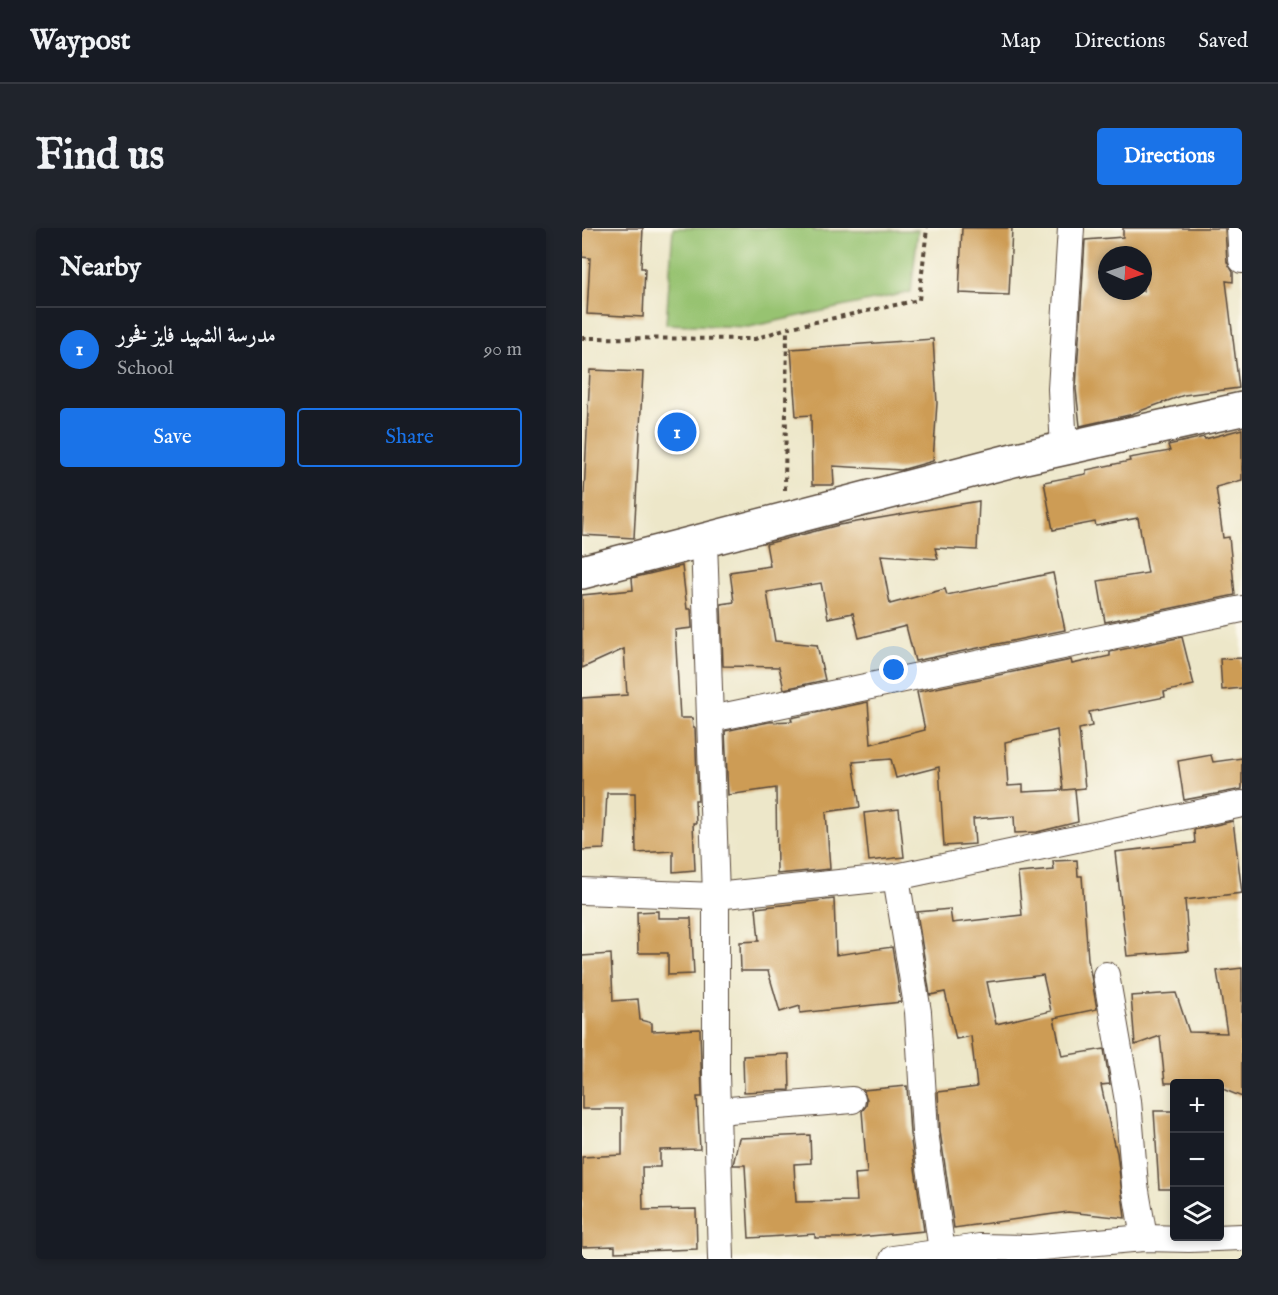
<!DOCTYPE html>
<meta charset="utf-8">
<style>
:root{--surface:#171b24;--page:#20242c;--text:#f1f3f6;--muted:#9ea1a6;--line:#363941;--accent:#1a73e8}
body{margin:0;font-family:"IM FELL English",Amiri,serif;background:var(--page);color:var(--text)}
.controls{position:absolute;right:18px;bottom:18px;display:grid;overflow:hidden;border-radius:6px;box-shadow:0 3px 9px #0003}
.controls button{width:54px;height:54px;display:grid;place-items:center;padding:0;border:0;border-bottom:2px solid var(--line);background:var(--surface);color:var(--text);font:30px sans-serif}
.compass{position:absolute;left:516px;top:18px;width:54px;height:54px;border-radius:50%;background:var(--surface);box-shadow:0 3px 9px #0003;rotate:93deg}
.you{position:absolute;left:312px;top:442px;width:21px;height:21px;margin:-15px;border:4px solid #fff;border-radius:50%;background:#1a73e8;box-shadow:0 0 0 9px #1a73e833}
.badge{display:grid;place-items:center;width:39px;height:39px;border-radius:50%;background:var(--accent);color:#fff;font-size:20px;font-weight:700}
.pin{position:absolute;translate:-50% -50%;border:3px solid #fff;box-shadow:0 2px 6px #0006}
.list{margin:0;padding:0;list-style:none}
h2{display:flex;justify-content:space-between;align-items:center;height:78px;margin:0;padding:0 24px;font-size:26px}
h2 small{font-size:20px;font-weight:400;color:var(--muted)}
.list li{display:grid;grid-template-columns:39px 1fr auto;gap:18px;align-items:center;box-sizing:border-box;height:84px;padding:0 24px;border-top:2px solid var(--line)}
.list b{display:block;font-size:22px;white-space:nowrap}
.list p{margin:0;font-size:20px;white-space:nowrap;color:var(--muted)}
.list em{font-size:20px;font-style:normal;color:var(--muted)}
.actions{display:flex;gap:12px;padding:18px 24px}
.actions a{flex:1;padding:14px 0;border:2px solid var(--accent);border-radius:6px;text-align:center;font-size:21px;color:var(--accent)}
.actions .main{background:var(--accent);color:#fff}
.icon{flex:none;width:33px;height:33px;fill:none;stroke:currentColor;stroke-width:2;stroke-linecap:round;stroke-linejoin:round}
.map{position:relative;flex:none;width:660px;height:1031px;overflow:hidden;border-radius:6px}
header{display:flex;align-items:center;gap:36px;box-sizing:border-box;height:84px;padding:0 30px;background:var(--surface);border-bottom:2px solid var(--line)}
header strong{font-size:28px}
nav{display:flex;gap:33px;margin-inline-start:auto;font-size:21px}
.intro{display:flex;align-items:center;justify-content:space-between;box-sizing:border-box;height:144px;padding:0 36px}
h1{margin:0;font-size:42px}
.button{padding:15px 27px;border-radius:6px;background:var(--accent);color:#fff;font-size:21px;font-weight:700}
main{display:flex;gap:36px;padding:0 36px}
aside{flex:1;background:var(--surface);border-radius:6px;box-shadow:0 3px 9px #0003}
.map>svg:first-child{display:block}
.green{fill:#97c371;stroke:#697648;stroke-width:1.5}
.building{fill:#cd9c55;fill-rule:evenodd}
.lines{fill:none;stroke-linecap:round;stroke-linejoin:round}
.minor-casing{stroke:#564638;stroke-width:28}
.tertiary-casing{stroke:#564638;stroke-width:36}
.path{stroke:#564638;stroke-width:4;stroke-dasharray:4.5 4.5;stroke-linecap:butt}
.minor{stroke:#fff;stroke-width:26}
.tertiary{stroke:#fff;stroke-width:33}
</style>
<header>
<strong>Waypost</strong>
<nav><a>Map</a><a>Directions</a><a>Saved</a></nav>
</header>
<div class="intro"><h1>Find us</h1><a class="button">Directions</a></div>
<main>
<aside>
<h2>Nearby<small></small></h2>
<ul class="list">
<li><span class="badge">1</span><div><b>مدرسة الشهيد فايز فخور</b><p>School</p></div><em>90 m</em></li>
</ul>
<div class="actions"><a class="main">Save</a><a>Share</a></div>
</aside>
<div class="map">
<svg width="660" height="1031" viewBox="0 0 660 1031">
<rect width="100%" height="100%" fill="#fbf7ec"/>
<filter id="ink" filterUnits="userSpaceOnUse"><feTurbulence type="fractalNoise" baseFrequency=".0167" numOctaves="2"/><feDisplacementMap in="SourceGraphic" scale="12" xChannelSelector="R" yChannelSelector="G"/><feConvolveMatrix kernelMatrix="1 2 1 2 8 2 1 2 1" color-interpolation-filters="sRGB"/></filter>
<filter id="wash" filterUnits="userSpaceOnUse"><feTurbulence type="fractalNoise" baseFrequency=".008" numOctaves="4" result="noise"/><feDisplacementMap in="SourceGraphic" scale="24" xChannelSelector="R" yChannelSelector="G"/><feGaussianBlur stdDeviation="1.35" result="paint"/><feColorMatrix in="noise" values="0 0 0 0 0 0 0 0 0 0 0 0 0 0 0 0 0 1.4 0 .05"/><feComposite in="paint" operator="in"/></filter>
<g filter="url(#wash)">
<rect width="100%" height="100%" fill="#ede7c9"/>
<path class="green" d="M91,0h141v3l104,-1 -7,62 -162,35 -83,-3z"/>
<g id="blocks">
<g class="building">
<path d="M0,0h61l-2,40h4l-2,49 -56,-3 3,-56 -8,-1z"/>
<path d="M380,0h50l-3,67 -50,-2z"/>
<path d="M541,0h102l2,34 6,10v10l-7,-1 13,107 -55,7 -55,20 -49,11 -4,-37 9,-149 38,-3zM525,27h36v36h-36z"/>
<path d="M351,111l4,64 -4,58 -32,9 -68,-4 1,19h-22l-1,-70 -15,1 -5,-67z"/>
<path d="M8,142l53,2 -9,166 -52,-3z"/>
<path d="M660,201v51l-26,7 7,51 6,-1 6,58 -130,27 -7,-41 50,-8 -10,-55 -42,8 -1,-4 -42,8 -9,-48 42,-8v-4l44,-9 -1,-3 41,-7 -2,-6 36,-8 1,2z"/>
<path d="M397,273l-2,49 -42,-2 3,11 -57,-4 9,49 55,-15 2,6 106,-22 12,57 -150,31 -9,-35 -47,12 -6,-25 -25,5 -7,-35 -54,9 8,49 42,4 8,35 -41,9 -5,-22 -56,-1 -2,-62 13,-2 -4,-30 40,-6 -4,-22 73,-19z"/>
<path d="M100,338l5,43h4l1,19 -17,2 5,88h12l1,10h2l3,72h-3l1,23h-3l2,47 -22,2v-21l-37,2 -1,-60h-28l-3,56 -22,1v-152l45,-3 -3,-46 -42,19v-73l51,-5 -1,-12z"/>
<path d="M600,409l12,48 -30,7 1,5 -76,15 3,14 -13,3 6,59 -21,2 11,-1 3,33 -41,10 -22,1 -1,-17 -41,3 2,25 -31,2 -5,-79 -43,11 -5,-19 -38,3 7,45 -34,5 4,57 -53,5 -1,-86 -48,7 -3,-64 44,-9 23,-1 -1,-3 77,-16 3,42 54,-14 -8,-38 154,-32 1,4 38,-8v-4zM475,502l6,60 -40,2v-7l-15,1 -3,-44z"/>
<path d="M660,430v30l-20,2 -2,-31z"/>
<path d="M629,527l2,7 29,-4v31l-58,11 -6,-39z"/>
<path d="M317,581l5,48 -35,4 -5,-48z"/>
<path d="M651,593l9,72 -57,7 4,51 -62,5 -12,-104 80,-9 -1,-13z"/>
<path d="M495,632l1,16h4l6,83 9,50 -43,9 8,38 42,-7 6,35 -9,1 13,60h1l2,8 8,65 -57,-6 -114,16 -14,-97 -2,-39 39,-5 -6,-51 -15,3 -11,-47 -15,3 -13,-83 33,-3 2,14 70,-8 -4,-42 36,-3 -1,-9zM461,747l8,36 -55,13 -9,-42z"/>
<path d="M252,671l2,56 56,-8 9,55 -101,11v-7l-20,6 -12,-41h-27l-1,-29 19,-1 -3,-33z"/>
<path d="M76,683v7h33l3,56 -26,1v-22h-30l-1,-41z"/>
<path d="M29,726l2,47 25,-2 2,21 12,3v8l48,-2 2,68h-5l3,52 -40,1v17h-18l1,43 53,-1 1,40 -82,3v-6l-33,1v-90l40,-2v-46h-40v-153z"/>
<path d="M660,740v129l-22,-9v-5h-55l-5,-47 -25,9 -4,-49 45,-3 13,39 38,1 -10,-62z"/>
<path d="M207,826l1,36 -46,2 -1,-36z"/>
<path d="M325,858l3,48 14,97 -76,7h-33v-4l-66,4 -4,-73h-12l6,-27 71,-3 1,28 -17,1 2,38 61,-1 -2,-27 12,-1 -5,-62 4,-5 1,-7 -4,-9z"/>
<path d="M572,883h20v78h-15z"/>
</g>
</g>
</g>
<g filter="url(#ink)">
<use href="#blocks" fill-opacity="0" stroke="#564638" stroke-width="1.5"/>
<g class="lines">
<g class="minor-casing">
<g id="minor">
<path d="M658,0l2,32"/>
<path d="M482,222l-3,-61 10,-161"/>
<path d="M122,313l12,355v177l5,186"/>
<path d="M129,491l531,-110"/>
<path d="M314,649l22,135 7,120 17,119"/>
<path d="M0,663l134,5 180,-19 346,-73"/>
<path d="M524,747l22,126 7,84 9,53"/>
<path d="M135,883l135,-11"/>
<path d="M311,1031l87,-12 50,1 114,-10 45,1 53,-2"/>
</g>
</g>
<g class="tertiary-casing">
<path id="tertiary" d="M0,344l439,-114 221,-49"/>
</g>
<g class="path">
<path d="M0,110l173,1 32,-11 132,-28 8,-72"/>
<path d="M203,262l2,-162"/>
</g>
<use href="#minor" class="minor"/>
<use href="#tertiary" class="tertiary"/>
</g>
</g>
</svg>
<div class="controls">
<button>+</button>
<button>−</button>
<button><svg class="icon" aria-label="layers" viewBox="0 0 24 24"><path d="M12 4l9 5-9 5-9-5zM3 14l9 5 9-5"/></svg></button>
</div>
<svg class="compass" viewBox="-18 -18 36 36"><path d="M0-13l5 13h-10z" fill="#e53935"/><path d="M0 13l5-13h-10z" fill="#9ea1a6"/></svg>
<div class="you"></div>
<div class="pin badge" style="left:95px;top:204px">1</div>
</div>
</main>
